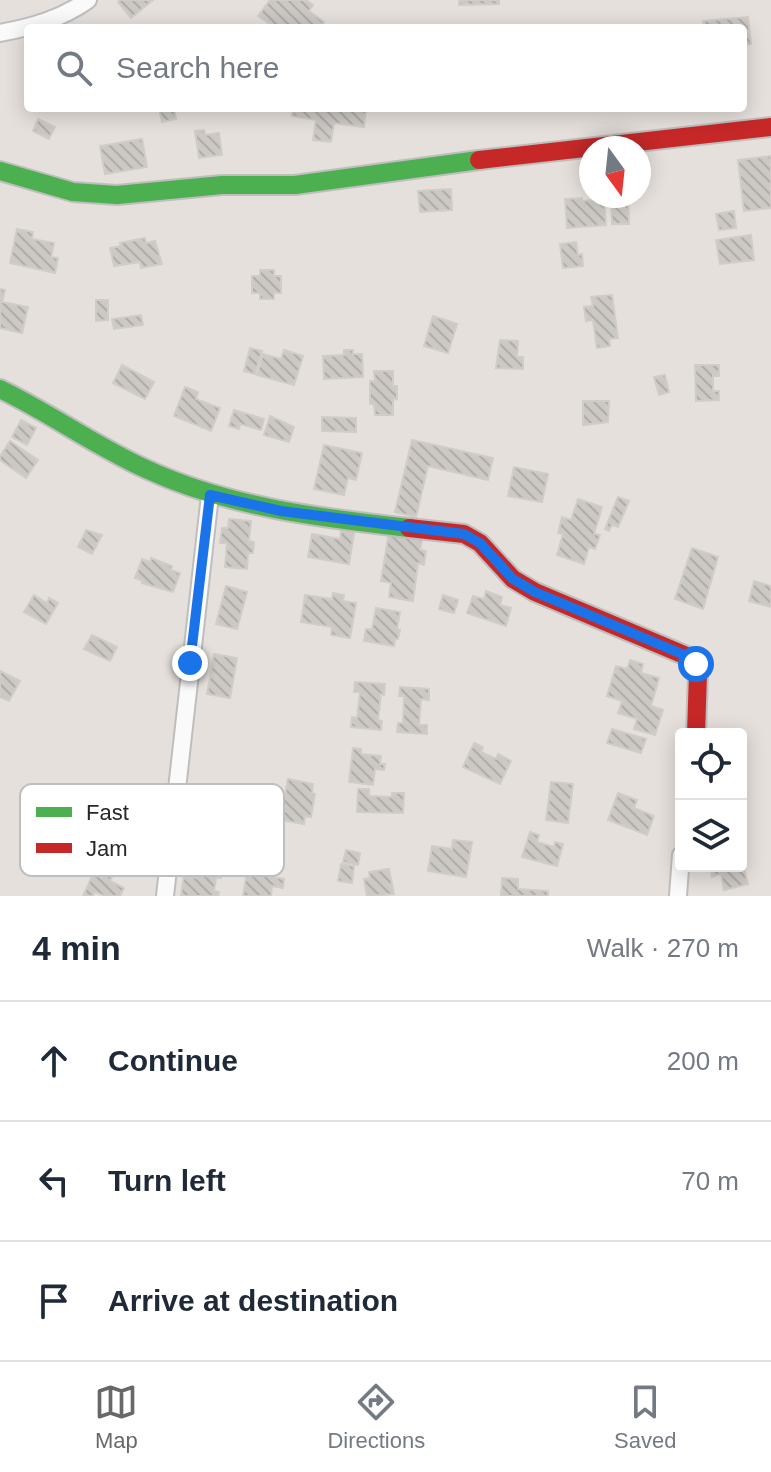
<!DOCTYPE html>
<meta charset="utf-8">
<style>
:root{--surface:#fff;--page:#f2f2f3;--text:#1f2937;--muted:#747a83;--line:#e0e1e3;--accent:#6a6866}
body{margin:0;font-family:Arial,sans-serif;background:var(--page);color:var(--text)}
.controls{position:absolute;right:24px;bottom:24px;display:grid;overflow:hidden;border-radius:8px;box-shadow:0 4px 20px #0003}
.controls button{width:72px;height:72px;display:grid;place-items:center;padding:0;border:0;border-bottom:2px solid var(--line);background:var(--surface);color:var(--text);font:40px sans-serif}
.compass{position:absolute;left:579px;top:136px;width:72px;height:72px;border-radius:50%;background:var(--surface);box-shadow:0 4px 20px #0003;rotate:165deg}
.stop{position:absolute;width:24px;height:24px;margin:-18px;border:6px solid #1a73e8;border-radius:50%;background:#fff}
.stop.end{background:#1a73e8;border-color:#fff;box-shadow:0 2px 8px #0008}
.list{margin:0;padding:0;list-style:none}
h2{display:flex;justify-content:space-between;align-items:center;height:104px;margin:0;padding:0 32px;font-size:34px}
h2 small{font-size:26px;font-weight:400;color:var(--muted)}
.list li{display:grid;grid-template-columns:52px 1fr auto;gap:24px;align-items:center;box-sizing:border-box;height:120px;padding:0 32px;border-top:2px solid var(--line)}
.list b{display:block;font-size:30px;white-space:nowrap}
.list em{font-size:26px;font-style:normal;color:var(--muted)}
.icon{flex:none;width:44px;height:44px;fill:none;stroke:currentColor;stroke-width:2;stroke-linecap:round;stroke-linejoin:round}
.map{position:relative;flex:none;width:771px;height:896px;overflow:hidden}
.search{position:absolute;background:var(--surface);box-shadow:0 4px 20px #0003;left:24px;right:24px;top:24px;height:88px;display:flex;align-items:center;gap:20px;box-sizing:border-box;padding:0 28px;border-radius:8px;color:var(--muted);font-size:30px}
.sheet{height:464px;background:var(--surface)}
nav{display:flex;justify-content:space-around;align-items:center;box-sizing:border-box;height:112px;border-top:2px solid var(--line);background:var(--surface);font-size:22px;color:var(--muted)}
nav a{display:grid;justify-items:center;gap:4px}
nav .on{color:var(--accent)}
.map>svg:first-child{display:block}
.building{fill:url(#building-back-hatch);stroke:#d1ccc8;stroke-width:2}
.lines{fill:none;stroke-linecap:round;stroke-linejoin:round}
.street-casing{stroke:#bfbebe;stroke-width:20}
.fast-casing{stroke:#bfbebe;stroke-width:22}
.jam-casing{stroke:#bfbebe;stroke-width:22}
.street{stroke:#fbfafa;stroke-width:16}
.fast{stroke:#4caf50;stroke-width:18}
.jam{stroke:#c62828;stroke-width:18}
.route{stroke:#1a73e8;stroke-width:10}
.key{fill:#fff;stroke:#bebebe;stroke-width:2}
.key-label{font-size:22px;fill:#272727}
</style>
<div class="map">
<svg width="771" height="896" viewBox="0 0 771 896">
<defs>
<pattern id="building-back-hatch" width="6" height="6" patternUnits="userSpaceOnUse" patternTransform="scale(2)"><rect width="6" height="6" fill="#ccc9c5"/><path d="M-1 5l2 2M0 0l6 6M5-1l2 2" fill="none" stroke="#afada9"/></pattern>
</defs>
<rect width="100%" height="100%" fill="#e6e0dc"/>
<g class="building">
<path d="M121,0h32l-22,18 -13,-16z"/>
<path d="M270,0h36l7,5 -4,6 15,11 -4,6h-35l-4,-3 -5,3 -18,-12z"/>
<path d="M459,0h40v4l-40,1z"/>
<path d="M748,17l3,27 -8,1v-17h-39l-1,-7z"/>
<path d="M159,108h15l2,11 -14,3z"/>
<path d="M293,108h69l4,1 -2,18 -30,-4 -3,19 -18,-2 3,-20 -24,-4z"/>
<path d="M38,119l17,8 -6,12 -16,-8z"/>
<path d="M204,130l1,5 14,-2 3,22 -23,3 -4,-27z"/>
<path d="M142,139l5,28 -42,7 -5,-28z"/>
<path d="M771,156v52l-27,3 -6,-51z"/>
<path d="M451,189l1,21 -32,2 -2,-21z"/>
<path d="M628,196l1,28h-17l-1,-27z"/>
<path d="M582,198v3l22,-2 2,26 -39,3 -2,-29z"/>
<path d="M734,211l2,17 -17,2 -3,-16z"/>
<path d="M17,229l16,3 -1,7 22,4 -3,14 7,1 -3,15 -45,-10z"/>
<path d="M751,235l3,25 -34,4 -4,-24z"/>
<path d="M145,238l1,5 9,-2 7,23 -21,4 -1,-6 -26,4 -4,-18 11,-2 -1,-3z"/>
<path d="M576,242l2,13 4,-1 1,12 -20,2 -3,-24z"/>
<path d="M260,270h14v6h7v17h-7v6h-14v-6h-8v-17h8z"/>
<path d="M0,289l5,1 -3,12 26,5 -6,26 -22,-5z"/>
<path d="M612,295l6,43 -9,1 1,7 -13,2 -4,-28 -7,1 -2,-14 9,-1 -2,-9z"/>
<path d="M96,300h12v20l-12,1z"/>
<path d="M141,315l2,10 -29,4 -2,-10z"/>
<path d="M433,316l24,8 -9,29 -24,-7z"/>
<path d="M500,340l18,1 -1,16h6v12l-27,-1z"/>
<path d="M250,348l12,3 -7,23 -11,-3z"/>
<path d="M284,350l19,6 -9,29 -37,-10 6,-21 18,5z"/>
<path d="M344,350h9v4h9l1,23 -39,2 -1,-23 21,-1z"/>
<path d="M122,365l32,17 -9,17 -32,-16z"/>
<path d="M695,365h24v11h-6v15h6v9l-23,1z"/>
<path d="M374,371h19v15h4v13l-4,1v15h-18l-1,-11h-4v-23h5z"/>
<path d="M665,375l4,17 -10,3 -5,-18z"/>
<path d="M185,387l13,5 -2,7 24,9 -9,23 -37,-15z"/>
<path d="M583,401h26l-1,21 -25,3z"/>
<path d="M234,410l30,9 -3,11 -21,-6 -1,5 -10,-3z"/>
<path d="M270,416l24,11 -5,15 -25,-7z"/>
<path d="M322,417l34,1v14l-34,-1z"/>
<path d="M21,420l15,8 -9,17 -15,-8z"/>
<path d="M412,440l81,18 -5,22 -60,-14 -12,51 -21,-5z"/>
<path d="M10,441l28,19 -12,18 -26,-18v-4z"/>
<path d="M324,445l38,8 -6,27 -8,-2 -4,17 -30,-6z"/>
<path d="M514,467l34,7 -6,28 -34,-6z"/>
<path d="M618,497l11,4 -11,26 -6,-2 -3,6 -4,-2z"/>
<path d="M578,499l24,8 -8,27 6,1 -5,14 -6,-2 -5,17 -27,-9 6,-21 -5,-1 4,-16 9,3z"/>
<path d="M229,519l22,2 -2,20 5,1 -1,11h-5l-1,16 -22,-2 2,-24h-7l2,-15h6z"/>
<path d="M86,530l16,5 -10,19 -14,-7z"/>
<path d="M341,531l13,2 -5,31 -41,-7 4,-23 28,5z"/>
<path d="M389,532l33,8 -2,10 6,1 -2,14 -6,-2 -5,38 -24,-4 2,-14 -10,-2z"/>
<path d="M692,548l26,9 -15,52 -28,-10z"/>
<path d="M151,558l21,8 -1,4 9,3 -7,19 -31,-9 1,-2 -8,-3 7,-19 8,3z"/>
<path d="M754,581l17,5v21l-22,-6z"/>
<path d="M226,586l21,6 -10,37 -21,-5z"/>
<path d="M486,591l16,6 -2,8 11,3 -5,18 -39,-13 6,-17 11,3z"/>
<path d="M333,593l11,2 -1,6 13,2 -6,35 -19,-3 1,-8 -31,-5 4,-27 27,4z"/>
<path d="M34,595l13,8 2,-5 9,5 -12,21 -22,-12z"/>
<path d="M443,595l15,5 -4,13 -15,-4z"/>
<path d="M376,608l24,4 -3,17 3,1 -2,9h-3l-1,7 -30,-5 2,-12h6z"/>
<path d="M92,635l25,12 -7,14 -26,-12z"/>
<path d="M214,654l23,4 -7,40 -23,-4z"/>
<path d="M630,660l13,4 -2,9 18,5 -8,28 12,4 -8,25 -21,-6 3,-10 -19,-6 4,-12 -15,-5 9,-30 11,3z"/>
<path d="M0,671l20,10 -11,20 -9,-4z"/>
<path d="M355,682l30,2 -1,11 -3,-1 -3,26 4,1 -1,9 -30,-3 1,-10 5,1 3,-26h-6z"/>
<path d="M400,687l29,2v11l-8,-1 -2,26h8v9l-30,-2 1,-9h5l1,-27h-5z"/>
<path d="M612,729l34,10 -5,14 -34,-10z"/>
<path d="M474,743l9,4 -2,5 15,7 2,-5 13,7 -11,23 -37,-17z"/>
<path d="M353,748l8,1v5l20,2 -1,8h5l-1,6 -9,-1 -2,16 -24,-3z"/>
<path d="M288,779l25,5 -1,9 3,1 -4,23 -6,-1 -1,8 -24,-4z"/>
<path d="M551,782l22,2 -5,39 -22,-3z"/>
<path d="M358,789h11v7l23,1v-4h12l-1,20 -46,-1z"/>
<path d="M618,793l19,7 -3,8 20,8 -7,19 -39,-15z"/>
<path d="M530,832l9,3 -2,7 17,5 1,-5 8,2 -6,22 -35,-9z"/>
<path d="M453,840l19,2 -6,35 -38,-6 4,-25 20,3z"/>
<path d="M346,850l14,3 -2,12 -15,-3z"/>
<path d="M201,851l18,3 -2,11 6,1 -2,12h-5l-2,13 5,1 -1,4h-37l3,-21 13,3z"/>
<path d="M741,857l7,27 -24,6 -3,-16 -9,3 -2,-11h31z"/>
<path d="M249,859l26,4 -2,14 11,2 -1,9 -11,-2 -1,10h-28z"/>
<path d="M341,864l13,2 -2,17 -14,-2z"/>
<path d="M389,869l5,25 -27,2 -3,-17 6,-1 -1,-6z"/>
<path d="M93,874l9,4 2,-4 8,3 -2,4 14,7 -4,8h-15l-10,-4 -2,4h-10z"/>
<path d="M502,878l16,1v10l30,2v5h-47z"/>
</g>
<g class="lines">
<g class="street-casing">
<g id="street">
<path d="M0,33c32,-6 61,-14 88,-33"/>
<path d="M165,896l45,-401"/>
<path d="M678,896l3,-41"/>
</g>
</g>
<g class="fast-casing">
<g id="fast">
<path d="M0,171l73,21 44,3 105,-10h73l184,-25"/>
<path d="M0,389c50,24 95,57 146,80 82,38 174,49 263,59"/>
</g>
</g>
<g class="jam-casing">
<g id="jam">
<path d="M479,160l292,-33"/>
<path d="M409,528l55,6 16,9 33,36 22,13 154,65 7,7 2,9 -2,61"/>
</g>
</g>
<use href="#street" class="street"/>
<use href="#fast" class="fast"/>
<use href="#jam" class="jam"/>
</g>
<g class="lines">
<path class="route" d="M190,663l20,-168 71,16 183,23 16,9 33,36 22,13 154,65 7,7"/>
</g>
<rect x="20" y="784" width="264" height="92" rx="12" class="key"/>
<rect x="36" y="807" width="36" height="10" fill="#4caf50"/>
<rect x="36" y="843" width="36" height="10" fill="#c62828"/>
<g class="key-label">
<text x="86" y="820">Fast</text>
<text x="86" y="856">Jam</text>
</g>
</svg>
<div class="controls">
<button><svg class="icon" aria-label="locate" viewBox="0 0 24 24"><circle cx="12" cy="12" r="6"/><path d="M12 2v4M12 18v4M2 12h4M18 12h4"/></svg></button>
<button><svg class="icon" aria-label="layers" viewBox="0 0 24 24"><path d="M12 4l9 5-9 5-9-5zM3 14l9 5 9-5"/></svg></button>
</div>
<svg class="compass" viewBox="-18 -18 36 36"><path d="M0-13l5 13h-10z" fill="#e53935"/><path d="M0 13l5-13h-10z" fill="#747a83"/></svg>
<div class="stop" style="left:696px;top:664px"></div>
<div class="stop end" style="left:190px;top:663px"></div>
<div class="search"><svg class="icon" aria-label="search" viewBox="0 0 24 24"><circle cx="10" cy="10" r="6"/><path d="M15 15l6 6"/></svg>Search here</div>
</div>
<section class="sheet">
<h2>4 min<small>Walk · 270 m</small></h2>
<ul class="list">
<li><svg class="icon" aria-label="ahead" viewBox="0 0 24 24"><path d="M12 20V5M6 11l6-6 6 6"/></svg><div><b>Continue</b></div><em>200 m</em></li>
<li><svg class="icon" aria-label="left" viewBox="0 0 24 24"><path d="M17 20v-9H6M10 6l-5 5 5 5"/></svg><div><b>Turn left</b></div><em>70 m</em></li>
<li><svg class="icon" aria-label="arrive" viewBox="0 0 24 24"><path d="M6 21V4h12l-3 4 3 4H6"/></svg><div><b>Arrive at destination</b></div></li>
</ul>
</section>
<nav>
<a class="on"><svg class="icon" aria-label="map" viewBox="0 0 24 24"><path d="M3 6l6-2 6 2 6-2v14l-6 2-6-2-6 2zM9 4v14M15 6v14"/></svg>Map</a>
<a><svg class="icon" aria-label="directions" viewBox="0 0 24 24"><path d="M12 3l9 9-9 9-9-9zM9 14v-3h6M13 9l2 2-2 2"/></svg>Directions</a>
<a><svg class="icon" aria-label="saved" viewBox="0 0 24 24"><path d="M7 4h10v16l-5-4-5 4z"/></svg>Saved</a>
</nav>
